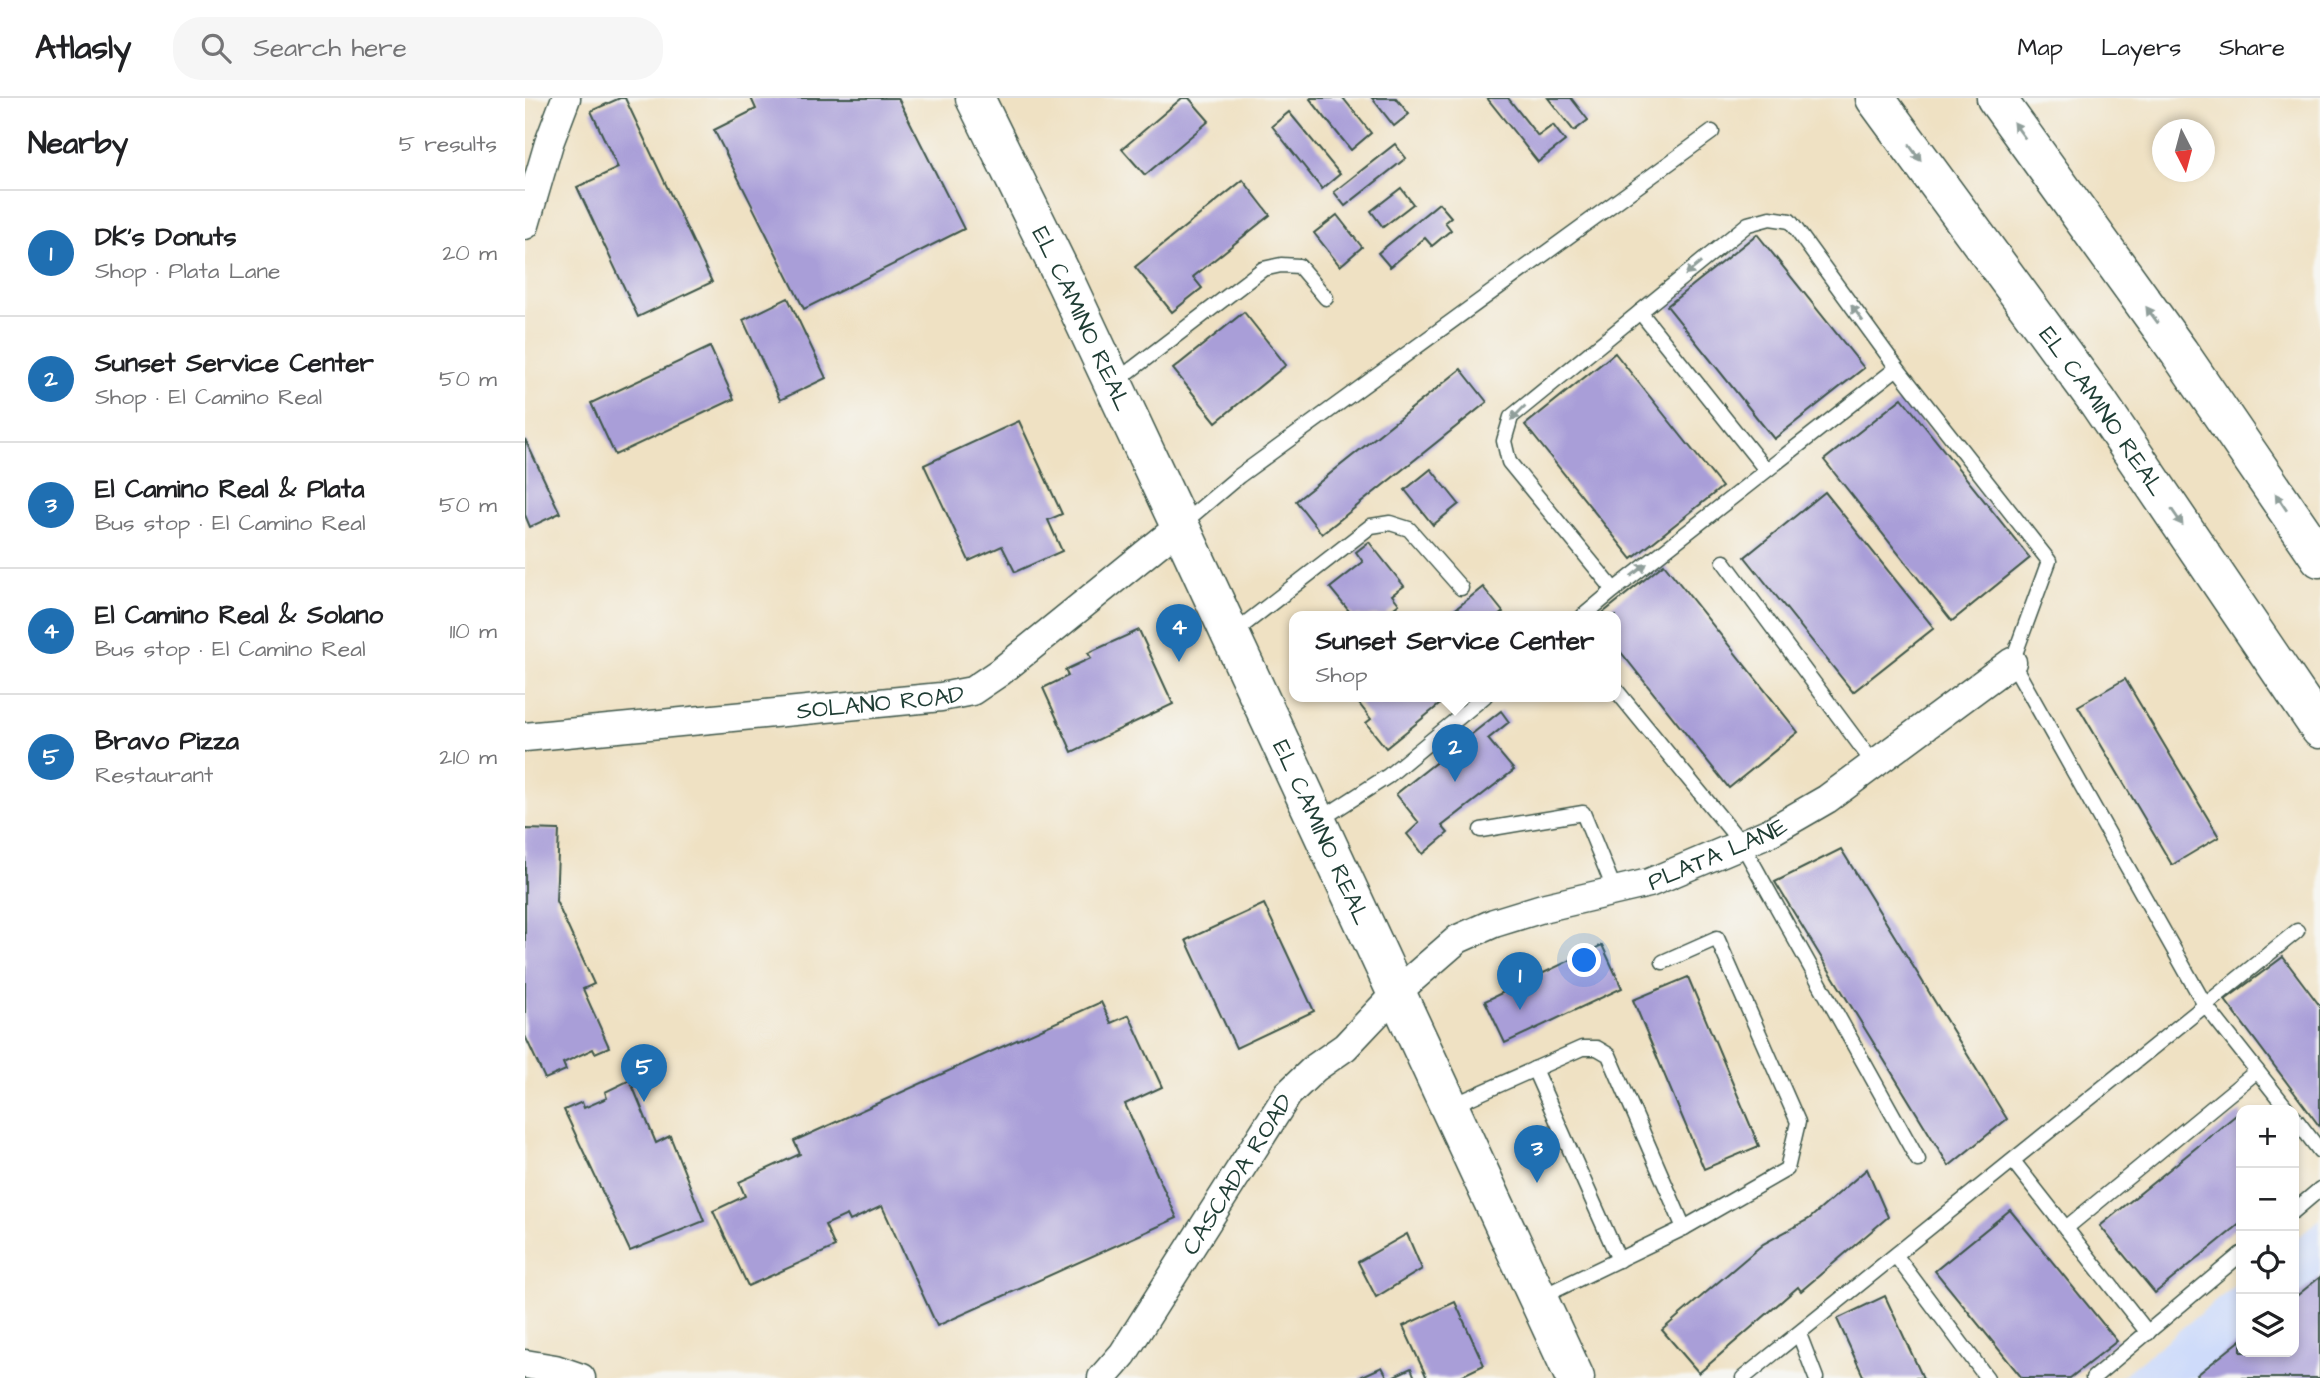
<!DOCTYPE html>
<meta charset="utf-8">
<style>
:root{--surface:#fff;--page:#f6f6f6;--text:#202124;--muted:#757577;--line:#e0e0e0;--accent:#1f6fb2}
body{margin:0;font-family:"Architects Daughter",sans-serif;background:var(--page);color:var(--text)}
.controls{position:absolute;right:21px;bottom:21px;display:grid;overflow:hidden;border-radius:14px;box-shadow:0 4px 10px #0003}
.controls button{width:63px;height:63px;display:grid;place-items:center;padding:0;border:0;border-bottom:2px solid var(--line);background:var(--surface);color:var(--text);font:35px sans-serif}
.compass{position:absolute;left:1627px;top:21px;width:63px;height:63px;border-radius:50%;background:var(--surface);box-shadow:0 4px 10px #0003;rotate:174deg}
.you{position:absolute;left:1060px;top:863px;width:24px;height:24px;margin:-18px;border:5px solid #fff;border-radius:50%;background:#1a73e8;box-shadow:0 0 0 10px #1a73e833}
.badge{display:grid;place-items:center;width:46px;height:46px;border-radius:50%;background:var(--accent);color:#fff;font-size:23px;font-weight:700}
.pin{position:absolute;translate:-50% -58px;filter:drop-shadow(0 2px 4px #0008)}
.pin::after{content:'';position:absolute;top:37px;width:24px;height:21px;background:inherit;clip-path:polygon(0 0,100% 0,50% 100%)}
.popup{position:absolute;left:764px;top:513px;width:332px;height:91px;box-sizing:border-box;display:grid;place-content:center;border-radius:14px;background:var(--surface);filter:drop-shadow(0 2px 5px #0005);font-size:23px;white-space:nowrap;color:var(--muted)}
.popup b{font-size:26px;color:var(--text)}
.popup::after{content:'';position:absolute;left:50%;top:100%;margin-left:-14px;border:14px solid transparent;border-top-color:var(--surface)}
.list{margin:0;padding:0;list-style:none}
h2{display:flex;justify-content:space-between;align-items:center;height:91px;margin:0;padding:0 28px;font-size:30px}
h2 small{font-size:23px;font-weight:400;color:var(--muted)}
.list li{display:grid;grid-template-columns:46px 1fr auto;gap:21px;align-items:center;box-sizing:border-box;height:126px;padding:0 28px;border-top:2px solid var(--line)}
.list b{display:block;font-size:26px;white-space:nowrap}
.list p{margin:0;font-size:23px;white-space:nowrap;color:var(--muted)}
.list em{font-size:23px;font-style:normal;color:var(--muted)}
.icon{flex:none;width:38px;height:38px;fill:none;stroke:currentColor;stroke-width:2;stroke-linecap:round;stroke-linejoin:round}
.map{position:relative;flex:none;width:1795px;height:1280px;overflow:hidden}
header{display:flex;align-items:center;gap:42px;box-sizing:border-box;height:98px;padding:0 35px;background:var(--surface);border-bottom:2px solid var(--line)}
header strong{font-size:33px}
nav{display:flex;gap:38px;margin-inline-start:auto;font-size:24px}
.search{width:490px;height:63px;background:var(--page);display:flex;align-items:center;gap:18px;box-sizing:border-box;padding:0 24px;border-radius:28px;color:var(--muted);font-size:26px}
main{display:flex}
aside{flex:1;background:var(--surface)}
.map>svg:first-child{display:block}
.built{fill:#cedbfa}
.building{fill:#a99ed8}
.lines{fill:none;stroke-linecap:round;stroke-linejoin:round}
.lane-casing{stroke:#3e5649;stroke-width:17}
.street-casing{stroke:#3e5649;stroke-width:31}
.secondary-casing{stroke:#3e5649;stroke-width:41}
.highway-casing{stroke:#3e5649;stroke-width:41}
.lane{stroke:#fff;stroke-width:14}
.street{stroke:#fff;stroke-width:28}
.secondary{stroke:#fff;stroke-width:38}
.highway{stroke:#fff;stroke-width:38}
.oneway{fill:#8f9e9a}
.labels{text-anchor:middle;stroke-width:5;stroke-linejoin:round;paint-order:stroke}
.street-label{font-size:24px;fill:#1f3d34;stroke:#f6f6f2}
</style>
<header>
<strong>Atlasly</strong>
<div class="search"><svg class="icon" aria-label="search" viewBox="0 0 24 24"><circle cx="10" cy="10" r="6"/><path d="M15 15l6 6"/></svg>Search here</div>
<nav><a>Map</a><a>Layers</a><a>Share</a></nav>
</header>
<main>
<aside>
<h2>Nearby<small>5 results</small></h2>
<ul class="list">
<li><span class="badge">1</span><div><b>DK's Donuts</b><p>Shop · Plata Lane</p></div><em>20 m</em></li>
<li><span class="badge">2</span><div><b>Sunset Service Center</b><p>Shop · El Camino Real</p></div><em>50 m</em></li>
<li><span class="badge">3</span><div><b>El Camino Real &amp; Plata</b><p>Bus stop · El Camino Real</p></div><em>50 m</em></li>
<li><span class="badge">4</span><div><b>El Camino Real &amp; Solano</b><p>Bus stop · El Camino Real</p></div><em>110 m</em></li>
<li><span class="badge">5</span><div><b>Bravo Pizza</b><p>Restaurant</p></div><em>210 m</em></li>
</ul>
</aside>
<div class="map">
<svg width="1795" height="1280" viewBox="0 0 1795 1280">
<rect width="100%" height="100%" fill="#f6f6f2"/>
<filter id="ink" filterUnits="userSpaceOnUse"><feTurbulence type="fractalNoise" baseFrequency=".0143" numOctaves="2"/><feDisplacementMap in="SourceGraphic" scale="14" xChannelSelector="R" yChannelSelector="G"/><feConvolveMatrix kernelMatrix="1 2 1 2 8 2 1 2 1" color-interpolation-filters="sRGB"/></filter>
<filter id="wash" filterUnits="userSpaceOnUse"><feTurbulence type="fractalNoise" baseFrequency=".00686" numOctaves="4" result="noise"/><feDisplacementMap in="SourceGraphic" scale="28" xChannelSelector="R" yChannelSelector="G"/><feGaussianBlur stdDeviation="1.57" result="paint"/><feColorMatrix in="noise" values="0 0 0 0 0 0 0 0 0 0 0 0 0 0 0 0 0 1.4 0 .05"/><feComposite in="paint" operator="in"/></filter>
<g filter="url(#wash)">
<rect width="100%" height="100%" fill="#efe1c3"/>
<path class="built" d="M1795,1121v159h-201l122,-97v71h53v-112z"/>
<g id="blocks">
<g class="building">
<path d="M95,0h5l87,184 -74,35 -61,-130 41,-19 -27,-57z"/>
<path d="M226,0h147l66,131 -160,80 -90,-179 42,-21z"/>
<path d="M657,0h7l20,23 -64,54 -23,-26z"/>
<path d="M786,0h32l28,35 -20,17 -41,-51z"/>
<path d="M847,0h24l13,16 -15,12z"/>
<path d="M962,0h21l30,38 15,-11 12,16 -27,21z"/>
<path d="M1023,0h23l17,22 -14,11z"/>
<path d="M764,14l51,62 -18,15 -50,-63z"/>
<path d="M870,46l11,14 -61,48 -11,-14z"/>
<path d="M718,82l27,35 -77,62 9,11 -30,24 -37,-45z"/>
<path d="M876,90l12,16 -30,23 -12,-16z"/>
<path d="M914,105l12,14 -6,5 6,8 -19,16 -7,-8 -35,29 -12,-14z"/>
<path d="M812,117l25,32 -22,19 -26,-33z"/>
<path d="M1232,136l107,134 -90,71 -107,-133z"/>
<path d="M263,200l38,80 -46,22 -37,-80z"/>
<path d="M719,214l42,53 -70,57 -43,-53z"/>
<path d="M185,249l24,52 -119,56 -24,-52z"/>
<path d="M1090,255l107,134 -90,72 -107,-134z"/>
<path d="M936,271l26,33 -165,132 -26,-33z"/>
<path d="M1377,300l128,160 -78,63 -128,-161z"/>
<path d="M494,323l43,93 -14,6 14,31 -47,21 -13,-26 -33,15 -45,-96z"/>
<path d="M0,341l35,74 -30,14 -5,-12z"/>
<path d="M906,371l28,35 -26,21 -28,-35z"/>
<path d="M1300,394l109,136 -81,64 -108,-135z"/>
<path d="M844,444l35,44 -12,9 7,9 -15,12h-31l-23,-28 33,-26 -7,-10z"/>
<path d="M1139,466l134,168 -69,56 -113,-142v-30h-17z"/>
<path d="M958,489l20,25 -5,4h-51z"/>
<path d="M614,532l34,74 -101,48 -29,-64 25,-12 -3,-6 26,-12 -3,-5z"/>
<path d="M1600,581l94,158 -47,28 -94,-159z"/>
<path d="M828,598h97l-64,52 -20,-25 5,-4z"/>
<path d="M976,613l8,11 -21,17 26,31 -72,56 6,7 -25,21 -16,-20 12,-11 -23,-29z"/>
<path d="M0,731l34,1 -3,71 38,83 -11,5 26,58 -14,6 -2,-4 -30,14 3,7 -21,9 -20,-43z"/>
<path d="M1316,751l166,270 -58,47 -174,-284z"/>
<path d="M739,806l50,107 -78,37 -50,-108z"/>
<path d="M1077,847l20,43 -117,55 -20,-42z"/>
<path d="M1758,859l37,49v121l-95,-127z"/>
<path d="M1163,879l71,169 -55,23 -71,-169z"/>
<path d="M576,904l10,21 18,-8 33,72 -37,17 52,114 -240,108 -55,-120 -32,15 -3,-6 -22,10 10,22 -87,39 -35,-75 32,-15 -6,-14 61,-28 -6,-13z"/>
<path d="M105,982l26,63 14,-7 34,85 -74,30 -66,-141 18,-8 2,6 23,-10 -2,-6z"/>
<path d="M1716,1013v112l-86,70 -55,-67z"/>
<path d="M1342,1071l21,48 -87,74 -3,-4 -99,86 -37,-43 101,-86 46,-25z"/>
<path d="M1485,1112l107,131 -47,37h-48l-87,-107z"/>
<path d="M882,1136l15,35 -46,28 -18,-35z"/>
<path d="M1795,1179v101h-121l-2,-3 44,-35v12h53v-54z"/>
<path d="M1360,1198l38,82h-59l-27,-59z"/>
<path d="M930,1204l29,63 -27,13h-30l-24,-52z"/>
<path d="M857,1269l6,11h-30z"/>
<path d="M886,1270l4,10h-25z"/>
</g>
</g>
</g>
<g filter="url(#ink)">
<use href="#blocks" fill-opacity="0" stroke="#3e5649" stroke-width="2"/>
<g class="lines">
<g class="lane-casing">
<g id="lane">
<path d="M1115,214l126,158"/>
<path d="M1372,270l-283,222 -105,-128 -5,-21 7,-24 237,-193 22,-6 20,3 107,147 152,193 -37,101 193,343 83,105"/>
<path d="M589,285l149,-114 18,-4 18,1 27,32"/>
<path d="M656,427l58,-49 473,-344"/>
<path d="M1199,464l150,202"/>
<path d="M1058,518l31,-26"/>
<path d="M707,536l139,-108 19,-3 19,6 52,59"/>
<path d="M1091,592l126,154 176,316"/>
<path d="M793,723l70,-45 97,-80"/>
<path d="M956,732l102,-17 32,78"/>
<path d="M1009,971l85,191"/>
<path d="M924,1009l133,-59h15l12,7 75,173"/>
<path d="M1769,1019l26,34"/>
<path d="M1488,1063l135,172"/>
<path d="M1769,1113l26,-22"/>
<path d="M1541,1130l191,-157"/>
<path d="M1371,1158l91,122"/>
<path d="M1014,1200l145,-70 103,-59 11,-47 -81,-184 -54,24"/>
<path d="M1274,1236l17,44"/>
<path d="M1218,1280l554,-447"/>
<path d="M1568,1280l148,-124"/>
</g>
</g>
<g class="street-casing">
<g id="street">
<path d="M0,127l24,-82 17,-45"/>
<path id="s1" d="M0,639l416,-40 31,-6 28,-19 180,-146"/>
<path d="M0,1266l30,5 26,9"/>
<path id="s2" d="M577,1280l21,-24 165,-260 27,-26 30,-21 52,-55 61,-53 36,-16 52,-16 103,-24 121,-51 57,-33 185,-137"/>
</g>
</g>
<g class="secondary-casing">
<g id="secondary">
<path id="s3" d="M450,0l91,185 114,243 395,852"/>
</g>
</g>
<g class="highway-casing">
<g id="highway">
<path id="s4" d="M1350,0l223,304 222,327"/>
<path d="M1471,0l183,254 141,206"/>
</g>
</g>
<use href="#lane" class="lane"/>
<use href="#street" class="street"/>
<use href="#secondary" class="secondary"/>
<use href="#highway" class="highway"/>
</g>
<defs><path id="oneway-solid" d="M-6-.8H1V-3.2L6.5 0L1 3.2V.8H-6Z" transform="scale(1.75)"/></defs>
<g class="oneway">
<use href="#oneway-solid" transform="translate(1494 32) rotate(-126)"/>
<use href="#oneway-solid" transform="translate(1390 55) rotate(54)"/>
<use href="#oneway-solid" transform="translate(1168 171) rotate(141)"/>
<use href="#oneway-solid" transform="translate(1332 215) rotate(-126)"/>
<use href="#oneway-solid" transform="translate(1627 217) rotate(-126)"/>
<use href="#oneway-solid" transform="translate(993 315) rotate(135)"/>
<use href="#oneway-solid" transform="translate(1756 404) rotate(-124)"/>
<use href="#oneway-solid" transform="translate(1652 419) rotate(55)"/>
<use href="#oneway-solid" transform="translate(1114 472) rotate(-38)"/>
</g>
</g>
<g class="labels">
<g class="street-label">
<text dy="8" stroke="none"><textPath href="#s3" startOffset="245">EL CAMINO REAL</textPath></text>
<text dy="8" stroke="none"><textPath href="#s4" startOffset="387">EL CAMINO REAL</textPath></text>
<text dy="8" stroke="none"><textPath href="#s1" startOffset="357">SOLANO ROAD</textPath></text>
<text dy="8" stroke="none"><textPath href="#s3" startOffset="812">EL CAMINO REAL</textPath></text>
<text dy="8" stroke="none"><textPath href="#s2" startOffset="844">PLATA LANE</textPath></text>
<text dy="8" stroke="none"><textPath href="#s2" startOffset="245">CASCADA ROAD</textPath></text>
</g>
</g>
</svg>
<div class="controls">
<button>+</button>
<button>−</button>
<button><svg class="icon" aria-label="locate" viewBox="0 0 24 24"><circle cx="12" cy="12" r="6"/><path d="M12 2v4M12 18v4M2 12h4M18 12h4"/></svg></button>
<button><svg class="icon" aria-label="layers" viewBox="0 0 24 24"><path d="M12 4l9 5-9 5-9-5zM3 14l9 5 9-5"/></svg></button>
</div>
<svg class="compass" viewBox="-18 -18 36 36"><path d="M0-13l5 13h-10z" fill="#e53935"/><path d="M0 13l5-13h-10z" fill="#757577"/></svg>
<div class="you"></div>
<div class="pin badge" style="left:995px;top:912px">1</div>
<div class="pin badge" style="left:930px;top:684px">2</div>
<div class="popup"><b>Sunset Service Center</b>Shop</div>
<div class="pin badge" style="left:1012px;top:1085px">3</div>
<div class="pin badge" style="left:654px;top:564px">4</div>
<div class="pin badge" style="left:119px;top:1004px">5</div>
</div>
</main>
